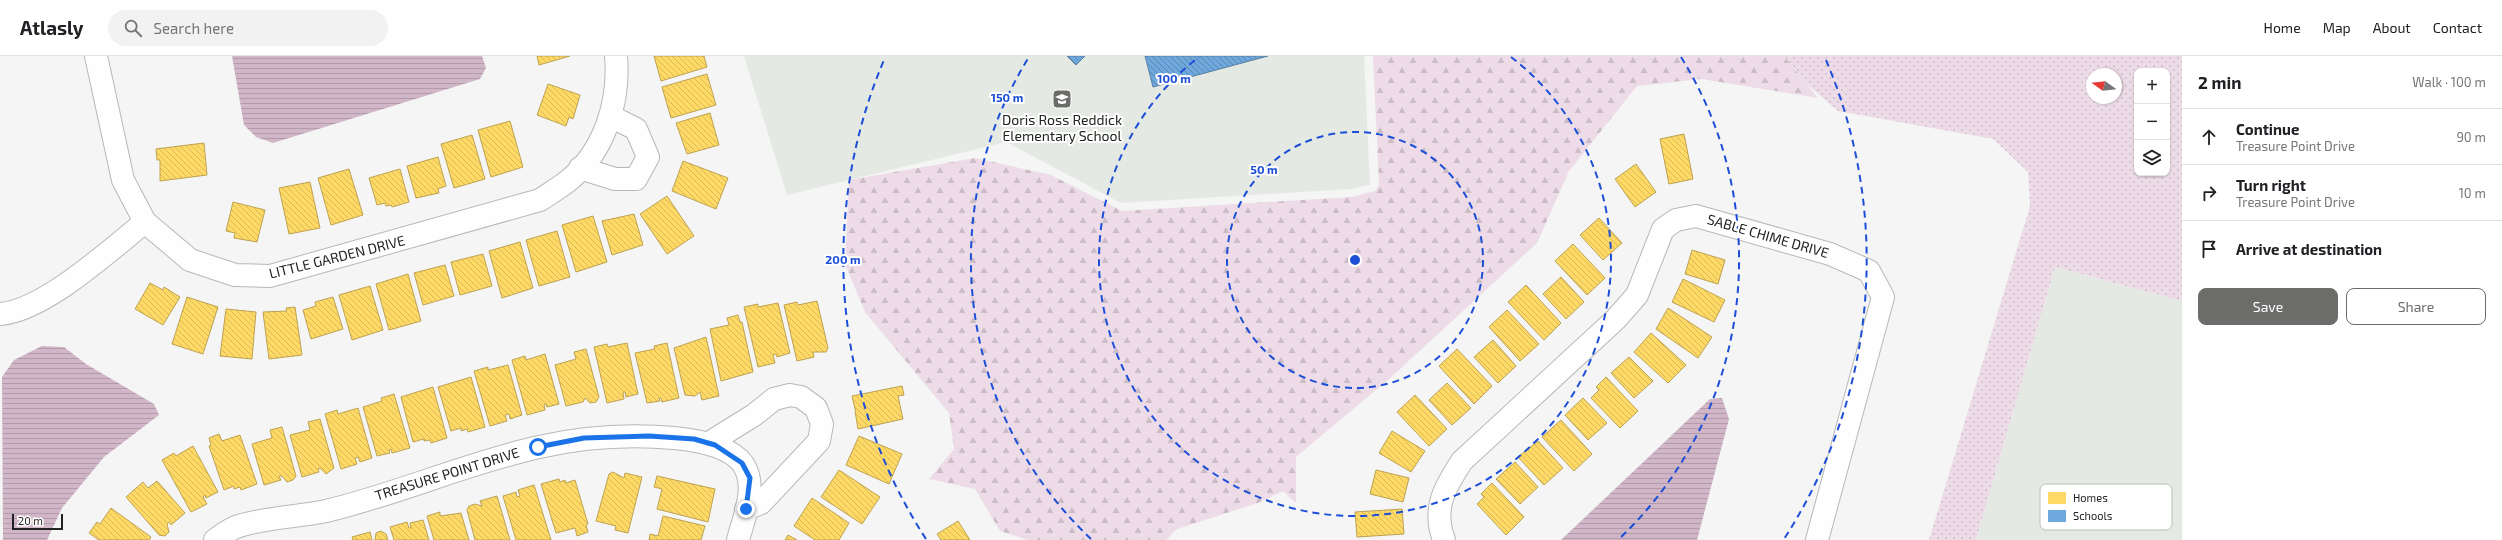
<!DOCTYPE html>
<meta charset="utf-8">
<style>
:root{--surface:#fff;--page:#f2f2f2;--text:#202124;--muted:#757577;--line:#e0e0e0;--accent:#6c6c6b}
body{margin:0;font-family:"Exo 2",sans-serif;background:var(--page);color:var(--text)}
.controls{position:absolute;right:12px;top:12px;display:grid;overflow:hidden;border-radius:8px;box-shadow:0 1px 3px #0004}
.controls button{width:36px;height:36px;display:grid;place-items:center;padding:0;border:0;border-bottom:1px solid var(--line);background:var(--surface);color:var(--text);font:20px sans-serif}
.compass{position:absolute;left:2086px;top:12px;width:36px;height:36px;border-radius:50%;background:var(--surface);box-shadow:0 1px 3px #0004;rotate:285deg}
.scale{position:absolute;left:12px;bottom:10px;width:51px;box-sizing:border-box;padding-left:4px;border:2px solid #222321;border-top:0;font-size:11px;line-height:14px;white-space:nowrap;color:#222321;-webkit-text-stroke:3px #fff;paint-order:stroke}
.stop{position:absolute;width:12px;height:12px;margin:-9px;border:3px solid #1a73e8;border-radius:50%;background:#fff}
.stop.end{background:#1a73e8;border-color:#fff;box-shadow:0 1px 4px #0008}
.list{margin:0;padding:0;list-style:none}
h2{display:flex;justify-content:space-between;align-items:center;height:52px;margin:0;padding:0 16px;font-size:17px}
h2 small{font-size:13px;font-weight:400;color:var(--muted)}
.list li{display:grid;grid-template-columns:26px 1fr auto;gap:12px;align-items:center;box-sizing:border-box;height:56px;padding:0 16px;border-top:1px solid var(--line)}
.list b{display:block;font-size:15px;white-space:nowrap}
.list p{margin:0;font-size:13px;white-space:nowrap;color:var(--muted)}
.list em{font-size:13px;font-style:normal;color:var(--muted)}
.actions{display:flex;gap:8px;padding:12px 16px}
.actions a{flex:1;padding:9px 0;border:1px solid var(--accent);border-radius:8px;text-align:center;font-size:14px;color:var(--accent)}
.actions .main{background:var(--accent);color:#fff}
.icon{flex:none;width:22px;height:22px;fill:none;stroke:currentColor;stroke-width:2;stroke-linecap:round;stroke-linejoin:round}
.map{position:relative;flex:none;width:2182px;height:484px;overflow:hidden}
header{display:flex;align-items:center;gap:24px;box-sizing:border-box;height:56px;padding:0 20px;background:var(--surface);border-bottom:1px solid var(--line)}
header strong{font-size:19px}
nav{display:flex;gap:22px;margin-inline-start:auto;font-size:14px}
.search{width:280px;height:36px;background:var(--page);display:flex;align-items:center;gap:10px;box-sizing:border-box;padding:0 14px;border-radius:22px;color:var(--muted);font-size:15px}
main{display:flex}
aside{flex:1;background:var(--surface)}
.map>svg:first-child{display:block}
.built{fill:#e5e9e3}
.grass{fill:url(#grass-dots);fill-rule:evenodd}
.forest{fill:url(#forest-firs)}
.water{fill:url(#water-rules)}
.homes{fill:url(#homes-back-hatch);stroke:#bda251}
.schools{fill:url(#schools-back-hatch);stroke:#5880a4}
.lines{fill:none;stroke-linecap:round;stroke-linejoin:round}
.minor-casing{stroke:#b7b8b7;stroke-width:24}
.minor{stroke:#fdfefd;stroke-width:22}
.route{stroke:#1a73e8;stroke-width:5}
.ring{fill:none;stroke:#1d4ed8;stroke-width:2;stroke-dasharray:7 5}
.labels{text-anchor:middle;stroke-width:4;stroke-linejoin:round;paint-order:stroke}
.poi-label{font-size:14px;fill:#222321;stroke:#fff}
.street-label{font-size:14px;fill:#222321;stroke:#fff}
.key{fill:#fff;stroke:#bdbdbc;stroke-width:1}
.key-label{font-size:11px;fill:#222321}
.centre{fill:#1d4ed8;stroke:#fff;stroke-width:2}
.ring-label{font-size:12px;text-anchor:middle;font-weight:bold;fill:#1d4ed8;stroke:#fff;stroke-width:4;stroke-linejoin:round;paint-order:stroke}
</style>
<header>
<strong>Atlasly</strong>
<div class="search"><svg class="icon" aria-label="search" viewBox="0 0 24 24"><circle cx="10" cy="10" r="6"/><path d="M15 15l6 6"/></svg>Search here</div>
<nav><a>Home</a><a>Map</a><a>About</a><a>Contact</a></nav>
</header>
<main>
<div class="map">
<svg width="2182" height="484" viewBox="0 0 2182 484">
<defs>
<pattern id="grass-dots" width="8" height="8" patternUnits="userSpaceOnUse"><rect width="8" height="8" fill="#eddce7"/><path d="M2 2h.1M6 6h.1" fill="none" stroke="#cbbcc6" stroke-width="1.8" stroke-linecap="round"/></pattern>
<pattern id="forest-firs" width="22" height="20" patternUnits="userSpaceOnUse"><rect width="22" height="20" fill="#eddce7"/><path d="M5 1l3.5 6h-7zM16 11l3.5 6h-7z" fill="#cbbcc6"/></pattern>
<pattern id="water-rules" width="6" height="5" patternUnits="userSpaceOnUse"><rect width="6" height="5" fill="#d0b6c7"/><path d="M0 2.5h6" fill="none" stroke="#b29cab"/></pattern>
<pattern id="homes-back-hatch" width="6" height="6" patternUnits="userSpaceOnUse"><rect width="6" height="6" fill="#ffd966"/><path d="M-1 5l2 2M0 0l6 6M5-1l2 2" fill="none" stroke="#daba58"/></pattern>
<pattern id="schools-back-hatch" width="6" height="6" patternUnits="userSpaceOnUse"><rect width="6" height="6" fill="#6fa8dc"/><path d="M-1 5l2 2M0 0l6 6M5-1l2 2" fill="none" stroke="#5b88b2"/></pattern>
</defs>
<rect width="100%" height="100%" fill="#f4f5f4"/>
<g class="built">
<path d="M744,0h620l6,129 -20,4 -229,14 -115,-61 -219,53z"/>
<path d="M2055,211l127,34v239h-206z"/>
</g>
<path class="grass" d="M1784,0h398v245l-127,-34 -79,273h-47l101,-334 -2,-34 -35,-33 -155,-28 -32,-28zM2137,15h30v102h-30zM2092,18h24v24h-24z"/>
<path class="forest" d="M1373,0h411l34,42 -117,-19 -64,7 -68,85 -32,72 -148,136 -93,78v46l-13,-12 -25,12 -81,26 -11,11h-138l-28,-9 -25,-42 -46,-10 25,-30 -5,-36 -84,-101 -20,-48 4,-84 126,-22 76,17 71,36 229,-14 24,-6 4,-6z"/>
<g class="water">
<path d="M232,0h250l4,12 -6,11 -207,64 -17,-6 -12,-12z"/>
<path d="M42,290l22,1 22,17 68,40 5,11 -55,42 -42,51 -15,32h-44l-1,-163 12,-17z"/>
<path d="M1722,342l7,21 -32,121h-136l149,-141z"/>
</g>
<g class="homes">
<path d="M537,0h33l-31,9z"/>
<path d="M654,0h50l3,11 -46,14z"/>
<path d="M707,18l9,31 -45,13 -9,-31z"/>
<path d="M548,28l32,11 -7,24 -4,-2 -3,9 -29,-11z"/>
<path d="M710,57l9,32 -32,9 -11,-31z"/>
<path d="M510,65l13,46 -32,10 -13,-47z"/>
<path d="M1684,78l9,45 -24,5 -9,-45z"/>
<path d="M472,79l13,44 -31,9 -13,-44z"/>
<path d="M204,87l3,32 -47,6v-21h-3l-1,-11z"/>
<path d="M438,101l8,29 -8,3 1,4 -23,5 -9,-32z"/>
<path d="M683,105l45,17 -12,31 -44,-18z"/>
<path d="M1636,108l20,28 -21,15 -20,-28z"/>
<path d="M349,113l14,46 -32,10 -13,-47z"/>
<path d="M400,113l9,33 -17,5 -1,-2 -5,1 -1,-3 -8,2 -8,-27z"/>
<path d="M310,126l10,46 -31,6 -10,-46z"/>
<path d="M667,140l27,40 -27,18 -27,-40z"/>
<path d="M233,146l32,8 -8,32 -23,-4 1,-5 -9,-2z"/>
<path d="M634,158l9,31 -31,10 -10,-34z"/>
<path d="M593,160l14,46 -31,10 -14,-47z"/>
<path d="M1599,162l23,25 -19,17 -23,-25z"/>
<path d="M557,175l13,46 -31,9 -13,-46z"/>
<path d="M520,186l13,46 -31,10 -13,-47z"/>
<path d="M1573,188l32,34 -18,17 -32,-34z"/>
<path d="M1692,194l33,10 -7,24 -33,-10z"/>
<path d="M483,198l9,32 -32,9 -9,-33z"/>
<path d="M445,209l9,31 -31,9 -9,-32z"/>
<path d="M408,218l13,47 -32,9 -13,-46z"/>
<path d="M1561,221l23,25 -18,17 -23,-25z"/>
<path d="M1683,223l42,21 -11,22 -42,-20z"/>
<path d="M150,227l13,7 1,-3 16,10 -17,28 -28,-16z"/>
<path d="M1526,229l35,38 -17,17 -36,-38z"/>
<path d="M370,230l13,44 -31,10 -13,-45z"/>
<path d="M187,241l31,10 -15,47 -31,-10z"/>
<path d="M333,241l10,32 -32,10 -8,-29 13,-4 -1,-4z"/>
<path d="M817,245l11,47 -2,4h-13l1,5 -17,4 -13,-56 13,-3 1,3z"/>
<path d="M778,247l12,50 -13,4 -1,-3 -3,1 2,8 -17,4 -14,-60 14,-3v3z"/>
<path d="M295,251l7,48 -33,4 -6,-47 24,-1 -1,-3z"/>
<path d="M1668,252l44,29 -14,21 -42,-29z"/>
<path d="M226,253l30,3 -4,47 -32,-3z"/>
<path d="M1507,254l32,34 -19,17 -31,-34z"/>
<path d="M738,259l2,7h2l11,50 -32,9 -11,-52 19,-4 -2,-7z"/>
<path d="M1651,277l35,32 -18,18 -34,-31z"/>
<path d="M706,281l13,59 -17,4 -2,-8 -5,4 -10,-1 -11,-47z"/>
<path d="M1493,284l23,26 -18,17 -24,-26z"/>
<path d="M627,287l11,51 -12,3 -1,-5h-2l1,7 -17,4 -13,-56 13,-3 1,3z"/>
<path d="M667,287l12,55 -17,4 -1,-4h-2l1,3 -13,2 -12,-50 20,-4 -1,-3z"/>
<path d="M586,293l13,48 -3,5 -6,1 -5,-5 -2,4 -17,4 -11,-41 21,-6 -2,-7z"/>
<path d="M1457,293l35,37 -18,18 -35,-38z"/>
<path d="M545,298l14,50 -12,3 -1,-3 -2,1 1,5 -18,5 -15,-55 13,-4 1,4z"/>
<path d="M1629,301l24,24 -19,17 -23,-25z"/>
<path d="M508,309l14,50 -12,4 -1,-5 -4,1 2,6 -17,5 -16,-55 14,-4v3z"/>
<path d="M471,321l14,50 -17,5 -1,-3 -6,2v-3l-10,3 -13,-44z"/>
<path d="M1606,321l32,34 -18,17 -29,-30 8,-8 -3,-3z"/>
<path d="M1447,327l24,25 -19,17 -23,-25z"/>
<path d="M902,330l2,9 -6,1 5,23 -45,10 -3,-18 1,-2h-1l-3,-13z"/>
<path d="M433,331l14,51 -16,5 -1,-3 -6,1v-2l-11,3 -12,-45z"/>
<path d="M394,338l16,54 -18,5 -1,-4 -2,1 1,3 -13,3 -14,-49 19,-6 -1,-3z"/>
<path d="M1415,339l32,34 -18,17 -32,-34z"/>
<path d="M1583,342l24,25 -19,17 -23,-25z"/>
<path d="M358,352l14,50 -12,4 -2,-5 -3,1 2,6 -16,5 -16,-55 12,-4 1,4z"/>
<path d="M320,363l14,49 -8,6 -6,-6 -2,1 1,3 -17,5 -12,-42 20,-5 -2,-8z"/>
<path d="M1561,364l31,34 -18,17 -32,-34z"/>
<path d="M282,371l14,49 -3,4 -6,2 -5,-6h-3l2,4 -17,5 -12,-41 20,-6 -2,-8z"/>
<path d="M1392,375l33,20 -14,21 -32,-19z"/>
<path d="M219,378l3,7 18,-6 17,49 -16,6 -1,-3 -6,2v-3l-10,4 -15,-44 2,-1 -2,-7z"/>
<path d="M859,380l43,18 -13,30 -43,-19z"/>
<path d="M1538,385l25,27 -19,17 -26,-28z"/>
<path d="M193,390l25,46 -12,6 -1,-3 -2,2 4,7 -16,8 -29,-52 12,-7 2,3z"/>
<path d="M1515,406l23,25 -18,17 -24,-25z"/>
<path d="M839,414l41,27 -18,27 -41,-27z"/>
<path d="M1376,414l33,8 -6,24 -33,-8z"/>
<path d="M613,416l11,6 1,-5 17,4 -14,56 -13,-3 1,-4 -20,-5 13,-47z"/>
<path d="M657,420l58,13 -7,33 -51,-13 5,-20 -8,-2z"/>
<path d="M559,423l1,3 5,-2 1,3 9,-3 13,44 -2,1 2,7 -11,4 -2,-8 -19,5 -15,-49z"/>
<path d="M157,425l28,32 -14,12 -2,-3 -2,2 2,8 -4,4 -6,-1 -33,-38 17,-15 5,6z"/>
<path d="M1492,427l32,34 -18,18 -29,-31 7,-7 -3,-3z"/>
<path d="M534,429l17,55h-35l-13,-44 13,-4 1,5 3,-1 -2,-6z"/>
<path d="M497,440l13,44h-35l-8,-30 2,-4 6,-2 7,2 -2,-5z"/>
<path d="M812,442l37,25 -10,17h-24l-21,-14z"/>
<path d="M111,452l40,29 -2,3h-50l-10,-7 8,-11 3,2z"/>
<path d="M1402,453l2,25 -47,3 -2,-25z"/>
<path d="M440,456v4l21,-3 8,27h-35l-7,-24z"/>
<path d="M663,460l42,10 -4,14h-52l1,-6 8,2z"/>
<path d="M423,464l6,20h-35l-4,-13 17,-5 2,6h2l-1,-5z"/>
<path d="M958,465l12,19h-29l-4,-6z"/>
<path d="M381,475l5,3 2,6h-13l1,-7z"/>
<path d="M370,476l2,8h-19l-1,-3z"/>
<path d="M788,479l9,5h-12z"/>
</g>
<g class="schools">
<path d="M1067,0h18l-9,9z"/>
<path d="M1145,0h123l-115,31z"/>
</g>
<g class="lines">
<g class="minor-casing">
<g id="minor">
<path d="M96,0l27,124 22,42 45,38 45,15 35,1 270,-76c9,-6 19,-12 28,-19 37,-30 52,-80 48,-125"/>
<path d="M580,112l35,11h21l12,-22 -12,-28 -24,-12"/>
<path d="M0,258c44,-3 110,-64 145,-92"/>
<path d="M709,387l45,-28 20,-16 16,-4 11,2 15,11 6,16 -3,17 -58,62 -15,6"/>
<path d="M215,484c7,-5 16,-12 24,-14 29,-9 59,-9 87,-15 72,-17 141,-48 213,-64 44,-10 90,-13 135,-9 21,2 55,7 69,26 15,22 1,53 -5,76"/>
<path d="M1444,484c-12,-32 1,-53 18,-79l154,-142 21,-24 26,-66 13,-9 20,-4 134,38 39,17 14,26 -66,243"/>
</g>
</g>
<use href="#minor" class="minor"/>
</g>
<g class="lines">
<path class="route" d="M538,391l46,-9 65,-2 45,3 21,6 27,18 8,15 -4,31"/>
</g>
<g class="ring">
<circle cx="1355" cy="204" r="128"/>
<path d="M1511 1A256 256 0 1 1 1199 1"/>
<path d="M1091 483A384 384 0 0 1 1029 1M1681 1A384 384 0 0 1 1619 483"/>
<path d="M926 483A512 512 0 0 1 884 4M1826 4A512 512 0 0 1 1784 483"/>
</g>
<defs>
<g id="school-square" transform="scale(1)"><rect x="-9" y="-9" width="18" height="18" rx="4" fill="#6c6c6b" stroke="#fff"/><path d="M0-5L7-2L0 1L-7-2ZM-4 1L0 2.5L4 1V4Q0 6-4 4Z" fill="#fff"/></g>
</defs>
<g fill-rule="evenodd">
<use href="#school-square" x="1062" y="43"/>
</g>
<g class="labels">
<g class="poi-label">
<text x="1062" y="69">Doris Ross Reddick<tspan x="1062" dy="16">Elementary School</tspan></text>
</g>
<g class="street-label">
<text transform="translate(1768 180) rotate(16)" y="5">SABLE CHIME DRIVE</text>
<text transform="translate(337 201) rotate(-14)" y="5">LITTLE GARDEN DRIVE</text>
<text transform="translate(447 418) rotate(-17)" y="5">TREASURE POINT DRIVE</text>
</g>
</g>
<rect x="2040" y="428" width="132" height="46" rx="6" class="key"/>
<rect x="2048" y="436" width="18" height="12" fill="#ffd966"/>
<rect x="2048" y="454" width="18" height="12" fill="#6fa8dc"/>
<g class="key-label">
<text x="2073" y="446">Homes</text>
<text x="2073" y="464">Schools</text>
</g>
<circle cx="1355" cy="204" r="6" class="centre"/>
<g class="ring-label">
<text x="1174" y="27">100 m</text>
<text x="1007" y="46">150 m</text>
<text x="1264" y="118">50 m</text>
<text x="843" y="208">200 m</text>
</g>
</svg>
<div class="controls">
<button>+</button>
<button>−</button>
<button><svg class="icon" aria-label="layers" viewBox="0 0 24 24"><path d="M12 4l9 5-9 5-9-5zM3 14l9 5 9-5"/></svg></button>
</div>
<svg class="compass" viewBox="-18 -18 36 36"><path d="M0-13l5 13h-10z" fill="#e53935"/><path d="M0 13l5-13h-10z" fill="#757577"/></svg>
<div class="scale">20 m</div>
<div class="stop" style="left:538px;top:391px"></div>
<div class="stop end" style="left:746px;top:453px"></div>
</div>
<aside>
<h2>2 min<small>Walk · 100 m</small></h2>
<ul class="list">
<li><svg class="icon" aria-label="ahead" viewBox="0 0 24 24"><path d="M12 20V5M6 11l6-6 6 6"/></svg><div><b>Continue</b><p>Treasure Point Drive</p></div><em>90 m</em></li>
<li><svg class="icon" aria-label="right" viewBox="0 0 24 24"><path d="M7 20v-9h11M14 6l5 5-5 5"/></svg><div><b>Turn right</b><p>Treasure Point Drive</p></div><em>10 m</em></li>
<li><svg class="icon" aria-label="arrive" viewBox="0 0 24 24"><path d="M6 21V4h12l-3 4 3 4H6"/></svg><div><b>Arrive at destination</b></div></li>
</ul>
<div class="actions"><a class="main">Save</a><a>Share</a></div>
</aside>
</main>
